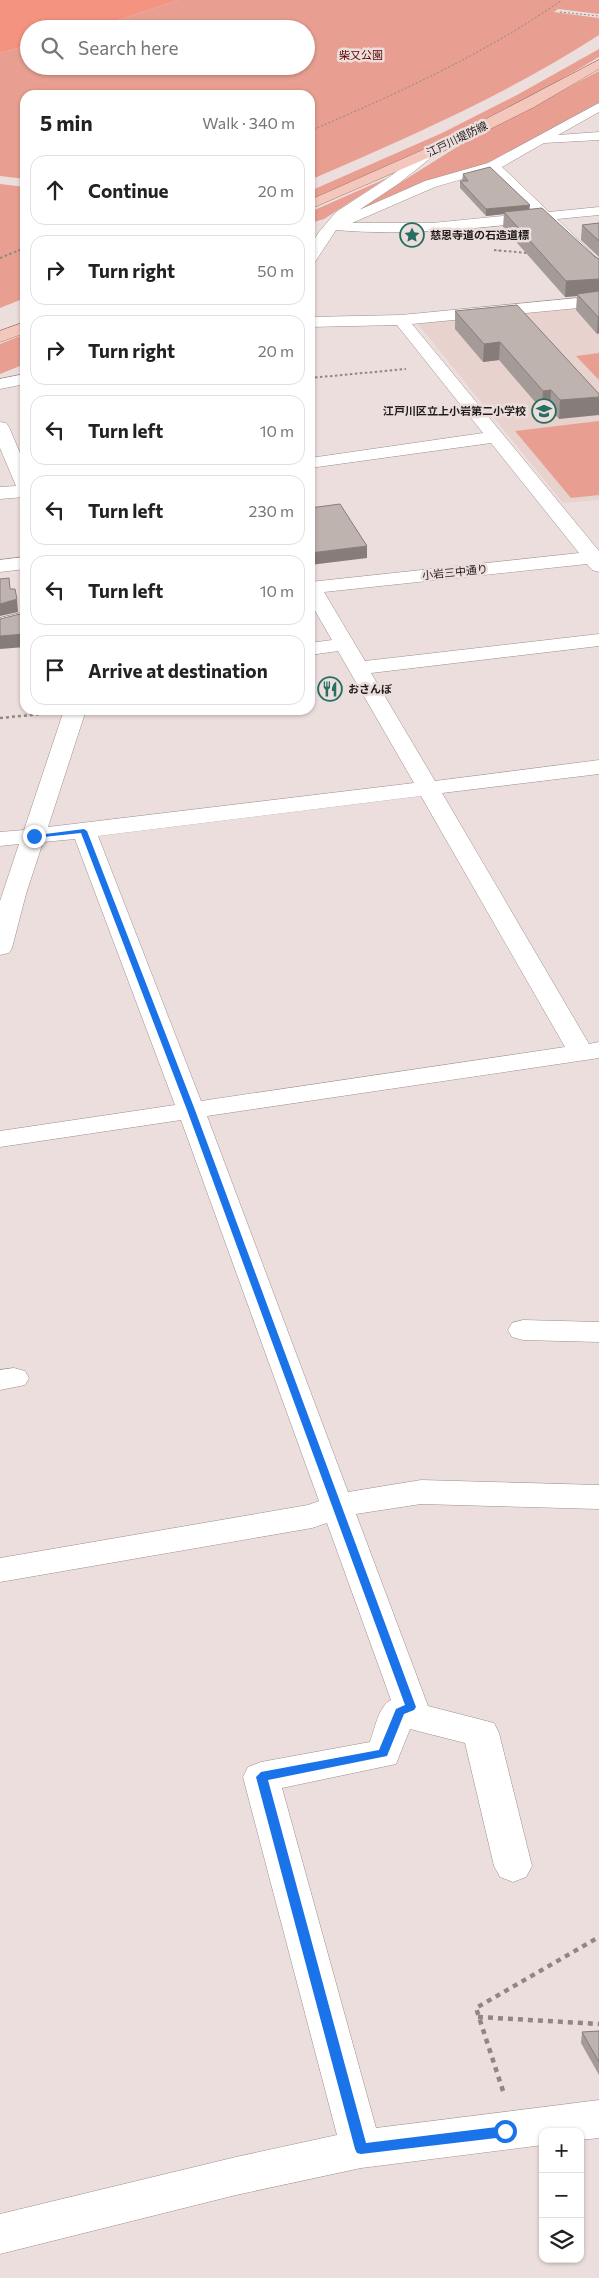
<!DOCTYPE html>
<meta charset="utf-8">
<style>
:root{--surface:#fff;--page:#f6f6f6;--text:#222;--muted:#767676;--line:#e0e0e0}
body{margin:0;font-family:Commissioner,"Noto Sans JP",sans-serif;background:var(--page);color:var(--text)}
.controls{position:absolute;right:15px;bottom:15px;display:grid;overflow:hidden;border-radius:10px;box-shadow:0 1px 4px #0004}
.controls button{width:45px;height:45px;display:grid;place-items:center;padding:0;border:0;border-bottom:1px solid var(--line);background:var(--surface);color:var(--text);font:25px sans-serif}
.stop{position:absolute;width:15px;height:15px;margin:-11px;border:4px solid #1a73e8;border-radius:50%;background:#fff}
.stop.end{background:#1a73e8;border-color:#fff;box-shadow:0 1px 5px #0008}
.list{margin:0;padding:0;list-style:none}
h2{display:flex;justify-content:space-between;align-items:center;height:65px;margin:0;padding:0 20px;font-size:21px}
h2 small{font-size:16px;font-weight:400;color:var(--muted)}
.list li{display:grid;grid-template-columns:32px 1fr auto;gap:15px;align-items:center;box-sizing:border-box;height:70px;margin:0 10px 10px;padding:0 10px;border:1px solid var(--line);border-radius:15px}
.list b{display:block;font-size:19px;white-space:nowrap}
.list em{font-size:16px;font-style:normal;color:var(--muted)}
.icon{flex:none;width:28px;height:28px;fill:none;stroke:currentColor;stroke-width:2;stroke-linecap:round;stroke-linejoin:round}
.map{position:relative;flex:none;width:599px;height:2278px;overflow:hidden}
.search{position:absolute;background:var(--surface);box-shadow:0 1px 4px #0004;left:20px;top:20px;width:295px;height:55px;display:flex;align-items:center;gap:12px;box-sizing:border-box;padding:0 18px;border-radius:28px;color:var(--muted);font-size:19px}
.panel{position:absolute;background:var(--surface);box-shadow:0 1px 4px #0004;left:20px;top:90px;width:295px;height:625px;border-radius:15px}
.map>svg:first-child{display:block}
.built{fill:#e8d2cd}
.green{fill:#e89f91}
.water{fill:#f49380}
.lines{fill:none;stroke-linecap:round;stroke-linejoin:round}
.minor-casing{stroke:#9b8f8c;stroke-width:1}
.major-casing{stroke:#a57268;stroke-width:1}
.path-far3{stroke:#908785;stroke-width:1;stroke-dasharray:2 2;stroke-linecap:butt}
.path-far2{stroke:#908785;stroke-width:2;stroke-dasharray:2.5 2.5;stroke-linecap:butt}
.path-far1{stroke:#908785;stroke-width:2.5;stroke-dasharray:3 3;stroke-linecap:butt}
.path{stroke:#908785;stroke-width:4.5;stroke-dasharray:5 5;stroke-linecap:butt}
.minor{fill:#fff;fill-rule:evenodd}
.major{fill:#f4c7bd;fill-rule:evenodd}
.wall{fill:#a49a97}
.shaded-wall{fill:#867d7b}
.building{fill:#bfb3b0;stroke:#867d7b}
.route{fill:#1a73e8}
.labels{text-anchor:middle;stroke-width:5;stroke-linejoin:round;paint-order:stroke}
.far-park-label{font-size:11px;fill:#5f0700;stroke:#ecdedc}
.far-street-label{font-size:11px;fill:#201c1b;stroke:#ecdedc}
.far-poi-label{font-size:11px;font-weight:bold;fill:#201c1b;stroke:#ecdedc;text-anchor:start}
</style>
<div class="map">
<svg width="599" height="2278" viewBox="0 0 599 2278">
<rect width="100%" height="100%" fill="#ecdedc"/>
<path class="built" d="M599,306v194l-36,3 -146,-180z"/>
<g class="green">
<path d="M178,0h421v14l-41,-5 -4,3 45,6v17c-91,59 -190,102 -289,145v-85h-285v84l-25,-3v-123l29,-8v21h277v-37h-215z"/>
<path d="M599,49v8c-92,56 -190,100 -289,143v-9l132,-58 75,-38z"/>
<path d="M599,71v31l-107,59 -143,54 111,-70z"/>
<path d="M387,178l-63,41 -14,4v-11z"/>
<path d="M0,184l25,3v111l-25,10z"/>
<path d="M25,334v30l-25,10v-30z"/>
<path d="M599,353v27l-23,-24z"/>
<path d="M599,421v74l-28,3 -56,-67z"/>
</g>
<path class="water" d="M0,0h178l-87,29h-62v16l-29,8z"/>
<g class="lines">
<g class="minor-casing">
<g id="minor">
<path d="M599,103v9l-41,23 41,-3v8l-55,3 -42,24 47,45 50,-5v8l-42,4 42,41v13l-5,-2 -52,-50c-69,8 -137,15 -206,9l-21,32 -5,2v-18l9,-14 17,-20 52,-34 37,-28 5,-1 7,4 -39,31 -39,26 66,-29 63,-18zM490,171l44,42 -102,10h-80l83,-36z"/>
<path d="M599,296v10l-187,18 187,227v21l-7,-2 -5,-6 -263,28 41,69 234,-27v12l-228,27 64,108 164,-21v14l-157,19 147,251 10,-2v16l-392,58 141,376 73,-12 178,5v24l-178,-5 -65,10 72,192 66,17 5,10 33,133 -6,11 -13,5 -13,-5 -6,-11 -29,-123 -55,-14 -14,35 -114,24 94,340 223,-28v38l-19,2v-8h-37v13l-182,23 -125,27 -236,59v-40l236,-57 101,-22 -94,-358 5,-10 13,-5 109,-20c4,-11 9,-37 21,-42l-64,-177 -15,5 -312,54v-24l308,-53 11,-4 -138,-381 -181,27v-16l175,-26 -100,-266 -32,3 -17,52 -14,54 -3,5 -9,2v-54l19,-57 -19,2v-14l24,-2 40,-120h22l-38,117 366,-44 -76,-132 -28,4v-12l22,-3 -22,-38v-20l269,-29 -88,-110 -181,25v-10l173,-25 -86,-108 -87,2v-10l91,-2zM421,796l144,251 -364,54 -103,-265z"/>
<path d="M25,374v10l-25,5v-10z"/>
<path d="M0,422l6,1 3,4 16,38v32l-25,2v-12l16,-1 -16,-38z"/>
<path d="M25,557v12l-25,3v-12z"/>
<path d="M25,612v12l-25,6v-12z"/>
<path d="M523,1320l76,2v20l-76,-2 -11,-3 -4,-7 4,-7z"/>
<path d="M14,1368l11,3 4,7 -4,7 -25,5v-20z"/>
</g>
</g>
<g class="major-casing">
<g id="major">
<path d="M599,60v9l-65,38 -72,36 -152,66v-9l142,-63z"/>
<path d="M25,322v11l-25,9v-11z"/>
</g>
</g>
<g class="path-far3">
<path d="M560,12l39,4"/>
<path d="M310,131c88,-38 173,-76 252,-131"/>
<path d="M494,250l7,1"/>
<path d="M18,251l7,-3"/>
</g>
<g class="path-far2">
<path d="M494,250l33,3"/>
<path d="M0,258l22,-9"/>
<path d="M310,378l96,-9"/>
</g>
<path class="path-far1" d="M0,718l42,-4"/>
<g class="path">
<path d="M478,2017l121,7"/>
<path d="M503,2091l-27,-83 123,-71"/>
</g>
<use href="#minor" class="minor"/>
<use href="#major" class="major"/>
</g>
<g class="wall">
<path d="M463,174l67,35 64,47 5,3v74l-2,1 -21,-24 1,-14 -12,1 -62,-70 1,-13 -18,2 -26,-28v-7h2z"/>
<path d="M599,223v34l-18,-17 1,-15z"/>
<path d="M455,311l144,83 -40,25 -9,-10 -8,1 -43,-50 -16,2 -28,-33z"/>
<path d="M599,2031v44l-18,-32 1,-11z"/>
</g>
<g class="shaded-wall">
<path d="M530,205l-1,7h-25v2l-18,2v-7z"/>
<path d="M599,279v16l-22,-1v2l-12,1 1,-16z"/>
<path d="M598,317h1v16l-2,1z"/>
<path d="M500,342l-1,18 -16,2 1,-18z"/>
<path d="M551,390l-1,19 -8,1 1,-19z"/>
<path d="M599,397v18l-40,4 1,-19z"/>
<path d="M367,546v12l-57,7v-12z"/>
<path d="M17,599l1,13 -18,4v-12z"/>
<path d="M24,634l1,13 -25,2v-13z"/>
</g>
<g class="building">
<path d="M490,167l40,38 -44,4 -26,-28h8l-5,-7z"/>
<path d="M542,208l52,48 5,3v20l-33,2 -62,-69z"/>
<path d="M599,223v18l-17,-16z"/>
<path d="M599,291v26h-1l-21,-23z"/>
<path d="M517,305l82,89v3l-39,3 -9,-10 -8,1 -43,-49 -16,2 -29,-33z"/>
<path d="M340,504l27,42 -57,7v-45z"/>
<path d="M9,578l1,11h5l2,10 -17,5v-25z"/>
<path d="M20,614l4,20 -24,2v-17z"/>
<path d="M599,2031v31l-17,-30z"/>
</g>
<path class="route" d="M84,829l3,2 108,279 221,597 -2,3 -10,4 -17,42 -119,24 98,363 139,-17 5,1 1,4 -1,4 -5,2 -144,17 -4,-1 -2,-4 -99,-372 5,-5 118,-22 17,-41 9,-4 -218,-595 -106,-277 -47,5 -4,-2z"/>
<defs>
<g id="sight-ring" transform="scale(1.25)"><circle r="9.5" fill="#ecdedc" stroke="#276e63" stroke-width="1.5"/><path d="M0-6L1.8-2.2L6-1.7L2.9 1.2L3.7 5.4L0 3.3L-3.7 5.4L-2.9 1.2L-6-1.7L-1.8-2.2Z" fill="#276e63"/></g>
<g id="school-ring" transform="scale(1.25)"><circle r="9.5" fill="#ecdedc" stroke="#276e63" stroke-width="1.5"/><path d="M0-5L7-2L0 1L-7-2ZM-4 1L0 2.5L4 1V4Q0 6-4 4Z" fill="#276e63"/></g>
<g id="restaurant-ring" transform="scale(1.25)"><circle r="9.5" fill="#ecdedc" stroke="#276e63" stroke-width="1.5"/><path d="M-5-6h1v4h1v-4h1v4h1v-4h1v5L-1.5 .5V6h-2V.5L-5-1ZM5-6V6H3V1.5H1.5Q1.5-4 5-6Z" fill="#276e63"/></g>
</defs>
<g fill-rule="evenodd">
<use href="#sight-ring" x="412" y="235"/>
<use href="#school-ring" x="544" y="411"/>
<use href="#restaurant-ring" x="330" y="689"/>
</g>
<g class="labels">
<g class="far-park-label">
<text x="361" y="59">柴又公園</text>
</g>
<g class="far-street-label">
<text transform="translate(457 139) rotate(-26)" y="4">江戸川堤防線</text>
<text transform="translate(455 572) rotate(-6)" y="4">小岩三中通り</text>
</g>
<g class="far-poi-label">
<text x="430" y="239">慈恩寺道の石造道標</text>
<text x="526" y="415" text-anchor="end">江戸川区立上小岩第二小学校</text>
<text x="348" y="693">おさんぽ</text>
</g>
</g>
</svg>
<div class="controls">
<button>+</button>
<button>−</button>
<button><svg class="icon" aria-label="layers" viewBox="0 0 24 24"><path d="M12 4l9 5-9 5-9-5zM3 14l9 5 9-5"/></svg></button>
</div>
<div class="stop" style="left:505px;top:2131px"></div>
<div class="stop end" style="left:34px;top:836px"></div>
<div class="search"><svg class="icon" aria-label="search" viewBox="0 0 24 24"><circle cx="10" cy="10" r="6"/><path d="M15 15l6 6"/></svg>Search here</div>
<section class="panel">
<h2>5 min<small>Walk · 340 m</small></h2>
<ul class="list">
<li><svg class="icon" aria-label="ahead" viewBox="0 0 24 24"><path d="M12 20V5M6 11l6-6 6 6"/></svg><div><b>Continue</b></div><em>20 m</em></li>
<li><svg class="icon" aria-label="right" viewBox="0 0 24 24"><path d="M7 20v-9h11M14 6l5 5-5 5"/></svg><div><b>Turn right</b></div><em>50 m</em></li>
<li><svg class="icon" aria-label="right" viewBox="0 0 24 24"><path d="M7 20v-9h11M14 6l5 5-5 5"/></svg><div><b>Turn right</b></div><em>20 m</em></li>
<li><svg class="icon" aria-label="left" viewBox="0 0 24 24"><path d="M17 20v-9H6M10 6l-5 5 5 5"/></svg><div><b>Turn left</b></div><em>10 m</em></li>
<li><svg class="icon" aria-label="left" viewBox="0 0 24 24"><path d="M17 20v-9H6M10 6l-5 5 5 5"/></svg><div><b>Turn left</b></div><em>230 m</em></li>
<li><svg class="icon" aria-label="left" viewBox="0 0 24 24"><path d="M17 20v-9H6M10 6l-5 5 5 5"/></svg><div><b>Turn left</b></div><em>10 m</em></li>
<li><svg class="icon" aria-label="arrive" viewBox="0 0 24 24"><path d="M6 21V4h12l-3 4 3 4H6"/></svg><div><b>Arrive at destination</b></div></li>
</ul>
</section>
</div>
